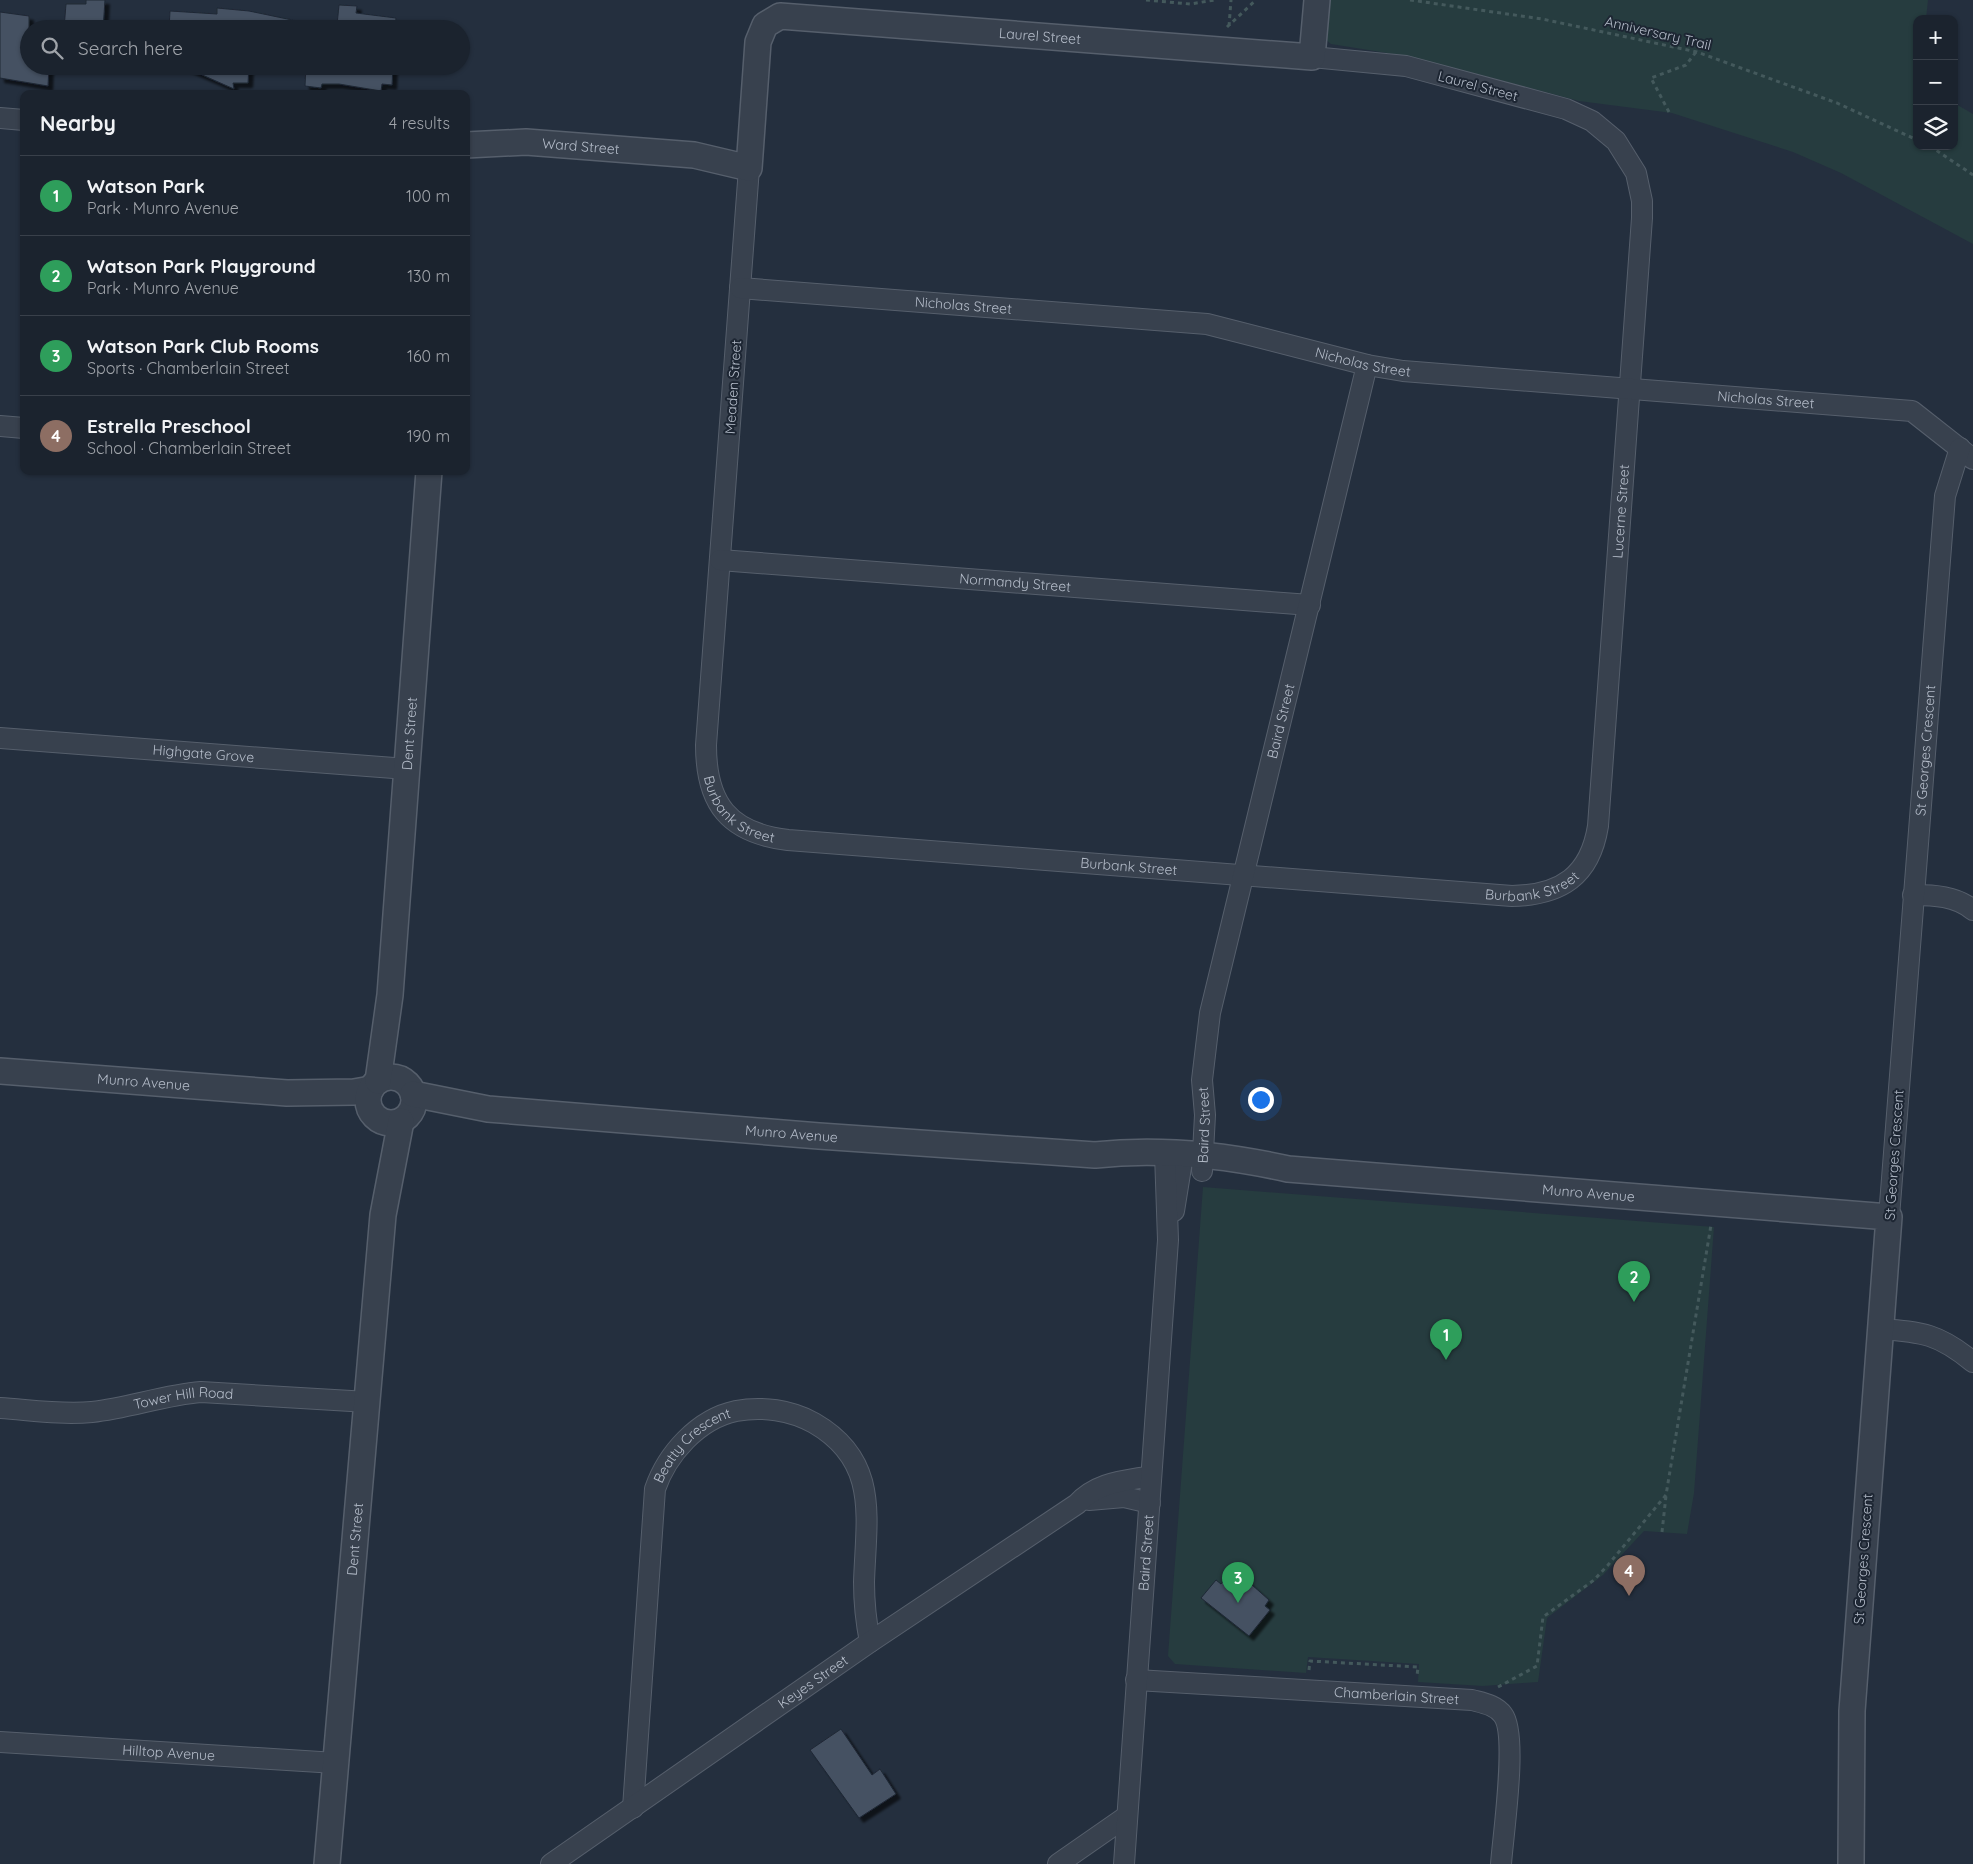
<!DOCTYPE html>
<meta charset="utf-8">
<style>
:root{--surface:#1b232e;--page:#282f3a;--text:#f1f3f6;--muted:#a0a4aa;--line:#39404a;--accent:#8ab4f8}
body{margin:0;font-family:Quicksand,sans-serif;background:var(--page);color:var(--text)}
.controls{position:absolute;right:15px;top:15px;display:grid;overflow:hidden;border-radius:10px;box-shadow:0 1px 4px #0004}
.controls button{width:45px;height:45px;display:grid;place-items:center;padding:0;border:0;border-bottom:1px solid var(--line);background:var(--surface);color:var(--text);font:25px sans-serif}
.you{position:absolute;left:1260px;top:1099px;width:18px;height:18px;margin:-12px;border:4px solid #fff;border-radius:50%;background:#1a73e8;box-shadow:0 0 0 8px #1a73e833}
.badge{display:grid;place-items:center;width:32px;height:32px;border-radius:50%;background:var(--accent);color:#fff;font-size:16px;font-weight:700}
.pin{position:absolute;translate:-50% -41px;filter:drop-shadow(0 1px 2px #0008)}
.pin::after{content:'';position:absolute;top:26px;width:18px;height:15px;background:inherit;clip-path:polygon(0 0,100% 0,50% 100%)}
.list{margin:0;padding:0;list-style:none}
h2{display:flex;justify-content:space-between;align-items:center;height:65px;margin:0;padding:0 20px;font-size:21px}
h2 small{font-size:16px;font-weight:400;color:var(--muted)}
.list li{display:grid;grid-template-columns:32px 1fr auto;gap:15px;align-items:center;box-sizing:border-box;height:80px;padding:0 20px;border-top:1px solid var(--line)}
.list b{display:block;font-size:19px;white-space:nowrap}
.list p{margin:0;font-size:16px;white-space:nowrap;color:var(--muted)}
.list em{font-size:16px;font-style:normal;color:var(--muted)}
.icon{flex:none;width:28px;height:28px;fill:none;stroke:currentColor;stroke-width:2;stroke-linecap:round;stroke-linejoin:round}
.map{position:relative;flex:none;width:1973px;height:1864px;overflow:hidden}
.search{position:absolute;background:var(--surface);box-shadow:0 1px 4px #0004;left:20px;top:20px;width:450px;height:55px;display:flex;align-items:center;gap:12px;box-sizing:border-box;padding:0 18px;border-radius:28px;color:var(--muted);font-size:19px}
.panel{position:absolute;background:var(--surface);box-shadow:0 1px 4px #0004;left:20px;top:90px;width:450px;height:385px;border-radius:10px}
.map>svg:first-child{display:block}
.green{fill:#263c3f}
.building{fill:#455162;stroke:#1f2835;filter:url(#shadow)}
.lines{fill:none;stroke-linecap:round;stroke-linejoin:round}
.minor-casing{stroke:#565f6c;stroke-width:22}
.tertiary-casing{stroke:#565f6c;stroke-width:28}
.path{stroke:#44595c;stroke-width:3;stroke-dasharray:4 4;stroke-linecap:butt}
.minor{stroke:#38414e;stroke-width:20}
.tertiary{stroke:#38414e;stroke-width:25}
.labels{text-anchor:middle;stroke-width:4;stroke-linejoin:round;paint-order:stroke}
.street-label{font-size:14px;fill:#b4bcc9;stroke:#1d2633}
</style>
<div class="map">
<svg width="1973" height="1864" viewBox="0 0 1973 1864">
<defs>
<filter id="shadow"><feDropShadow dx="4.5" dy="4.5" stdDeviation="1" flood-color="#0009"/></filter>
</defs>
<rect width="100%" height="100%" fill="#242f3e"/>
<g class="green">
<path d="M1323,0h605l-2,19h-9v127h37v-43l19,11v130l-132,-71 -48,-21 -121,-39 -93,-12 -167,-44 -81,-13 -7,-6z"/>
<path d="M1203,1187l511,40 -20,266 -7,41 -43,-3 -41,44 -56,43 -9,64 -55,4 -65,-4 1,-18 -111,-7 -2,16 -131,-9 -7,-8z"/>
</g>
<g class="building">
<path d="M86,0h19l-2,29h-39l2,-25h20z"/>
<path d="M339,5l18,1 -1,7 40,5 -1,11h-52v-3l-6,-1z"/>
<path d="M217,8l32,3 48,10 -1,8h-127l1,-18 47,3z"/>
<path d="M0,12l29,4v50h20l-1,20 -48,-8z"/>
<path d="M182,66h67l-1,17h-15l1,6z"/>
<path d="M306,66h87l-1,19 -10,-1 -1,7 -42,-7h-17l-1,4 -16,-2z"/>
<path d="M1234,1569l35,31 -4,6 5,4 -21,26 -48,-38 15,-18 5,4z"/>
<path d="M841,1729l31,46 8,-6 16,25 -37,24 -49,-68z"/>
</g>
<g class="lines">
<g class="minor-casing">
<g id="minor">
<path d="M0,118l24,2"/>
<path id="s1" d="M749,168l-43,577c0,59 23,88 82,95l724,56c49,-1 78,-20 86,-70l44,-608v-17l-6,-28 -20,-32 -24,-20 -26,-12 -160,-43 -94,-9"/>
<path id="s2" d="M740,288l467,36 160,41 36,6 509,40 61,48"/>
<path d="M0,426l24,2"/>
<path id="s3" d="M720,560l590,45"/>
<path id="s4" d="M0,738l407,31"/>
<path d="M1913,895c21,0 43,1 60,15"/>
<path id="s5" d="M1202,1171l3,-56 -3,-35 8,-67 157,-648"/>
<path d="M1174,1211l9,-56"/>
<path id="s6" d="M1889,1217l56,-721 15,-48"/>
<path d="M1880,1329c43,3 59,5 93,33"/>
<path id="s7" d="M0,1408c30,2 61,7 92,4 37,-4 72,-17 109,-20l167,10"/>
<path d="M1089,1500l35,-3 26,6"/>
<path id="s8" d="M1136,1680l336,20c11,3 24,5 31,15 15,20 0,120 -2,149"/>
<path id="s9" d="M0,1742l336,21"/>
<path id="s10" d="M633,1808l22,-319c12,-35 43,-70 81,-78 26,-5 55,-1 78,12 66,38 52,95 50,159 0,20 2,40 6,60"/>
<path id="s11" d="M551,1864l319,-222 207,-138c20,-22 47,-23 74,-28"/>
<path d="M1058,1864l69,-48"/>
<path id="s12" d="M1124,1864l44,-624 -3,-86"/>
</g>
</g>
<g class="tertiary-casing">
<g id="tertiary">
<path id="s13" d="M466,145l60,-3 168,13 55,13 9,-126 7,-17 15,-9 532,41 5,-57"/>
<path id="s14" d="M0,1071l287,22 67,-1 17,-3"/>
<circle cx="391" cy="1100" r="23"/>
<path id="s15" d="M378,1081l12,-86 39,-524"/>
<path id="s16" d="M413,1094l75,15 331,27 276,19c64,-7 130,0 193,14l601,48 -37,494 -1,153"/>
<path id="s17" d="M327,1864l56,-649 18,-94"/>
</g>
</g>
<g class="path">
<path d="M1146,0l44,4 25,-4"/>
<path d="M1410,0l132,19 155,33 140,51 80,37"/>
<path d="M1229,26l2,-26"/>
<path d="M1227,27l29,-27"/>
<path d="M1669,112l-18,-34 35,-13 10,-13"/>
<path d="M1930,146l43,29"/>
<path d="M1662,1532l4,-36"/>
<path d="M1309,1670l1,-9 108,6 -1,9"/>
<path d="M1498,1687l39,-21 6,-49 51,-37 14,-15 58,-70 45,-270"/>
</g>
<use href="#minor" class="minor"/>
<use href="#tertiary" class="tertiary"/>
</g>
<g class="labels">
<g class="street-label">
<text transform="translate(1658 33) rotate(13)" y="5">Anniversary Trail</text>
<text dy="5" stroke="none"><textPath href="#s13" startOffset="708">Laurel Street</textPath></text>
<text transform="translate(1478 86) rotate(15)" y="5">Laurel Street</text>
<text dy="5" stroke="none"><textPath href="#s13" startOffset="115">Ward Street</textPath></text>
<text dy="5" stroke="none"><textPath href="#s2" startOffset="224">Nicholas Street</textPath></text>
<text dy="5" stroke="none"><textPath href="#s2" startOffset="629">Nicholas Street</textPath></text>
<text transform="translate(733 387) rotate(-86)" y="5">Meaden Street</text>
<text dy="5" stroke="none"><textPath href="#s2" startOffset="1034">Nicholas Street</textPath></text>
<text dy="5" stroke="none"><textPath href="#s1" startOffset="1885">Lucerne Street</textPath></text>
<text dy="5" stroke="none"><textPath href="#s3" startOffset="296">Normandy Street</textPath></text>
<text dy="5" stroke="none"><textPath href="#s5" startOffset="459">Baird Street</textPath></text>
<text dy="5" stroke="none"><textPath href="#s15" startOffset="349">Dent Street</textPath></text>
<text dy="5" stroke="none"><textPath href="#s6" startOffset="468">St Georges Crescent</textPath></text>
<text dy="5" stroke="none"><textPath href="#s4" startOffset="204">Highgate Grove</textPath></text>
<text dy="5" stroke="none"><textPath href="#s1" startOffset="658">Burbank Street</textPath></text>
<text dy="5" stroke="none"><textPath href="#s1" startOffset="1062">Burbank Street</textPath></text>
<text dy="5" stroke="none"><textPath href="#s1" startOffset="1468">Burbank Street</textPath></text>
<text dy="5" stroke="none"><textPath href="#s14" startOffset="144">Munro Avenue</textPath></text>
<text dy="5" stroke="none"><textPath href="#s5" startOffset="46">Baird Street</textPath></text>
<text dy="5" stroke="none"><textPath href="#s16" startOffset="381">Munro Avenue</textPath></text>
<text transform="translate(1894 1155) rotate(-86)" y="5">St Georges Crescent</text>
<text dy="5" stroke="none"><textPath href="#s16" startOffset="1181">Munro Avenue</textPath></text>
<text dy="5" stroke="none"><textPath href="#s7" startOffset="185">Tower Hill Road</textPath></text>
<text dy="5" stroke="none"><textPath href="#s10" startOffset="379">Beatty Crescent</textPath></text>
<text dy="5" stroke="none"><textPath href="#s17" startOffset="326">Dent Street</textPath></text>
<text dy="5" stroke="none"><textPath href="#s12" startOffset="312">Baird Street</textPath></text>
<text transform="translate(1863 1559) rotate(-86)" y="5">St Georges Crescent</text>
<text dy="5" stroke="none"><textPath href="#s11" startOffset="319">Keyes Street</textPath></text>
<text dy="5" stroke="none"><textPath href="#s8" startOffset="261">Chamberlain Street</textPath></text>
<text dy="5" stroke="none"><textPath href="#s9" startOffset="169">Hilltop Avenue</textPath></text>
</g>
</g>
</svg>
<div class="controls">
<button>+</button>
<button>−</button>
<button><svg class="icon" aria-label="layers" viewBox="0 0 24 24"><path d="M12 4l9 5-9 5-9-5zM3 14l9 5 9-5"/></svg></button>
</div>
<div class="you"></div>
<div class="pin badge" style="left:1446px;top:1360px;background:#2e9e5b">1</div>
<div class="pin badge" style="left:1634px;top:1302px;background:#2e9e5b">2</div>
<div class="pin badge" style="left:1238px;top:1603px;background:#2e9e5b">3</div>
<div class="pin badge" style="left:1629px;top:1596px;background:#8d6e63">4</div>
<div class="search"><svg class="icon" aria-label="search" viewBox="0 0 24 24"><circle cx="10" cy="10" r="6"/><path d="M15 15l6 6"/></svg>Search here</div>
<section class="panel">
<h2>Nearby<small>4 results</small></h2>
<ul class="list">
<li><span class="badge" style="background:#2e9e5b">1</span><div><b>Watson Park</b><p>Park · Munro Avenue</p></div><em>100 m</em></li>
<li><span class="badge" style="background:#2e9e5b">2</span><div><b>Watson Park Playground</b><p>Park · Munro Avenue</p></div><em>130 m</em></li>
<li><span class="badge" style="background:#2e9e5b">3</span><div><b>Watson Park Club Rooms</b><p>Sports · Chamberlain Street</p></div><em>160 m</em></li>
<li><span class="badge" style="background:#8d6e63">4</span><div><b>Estrella Preschool</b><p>School · Chamberlain Street</p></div><em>190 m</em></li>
</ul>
</section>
</div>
